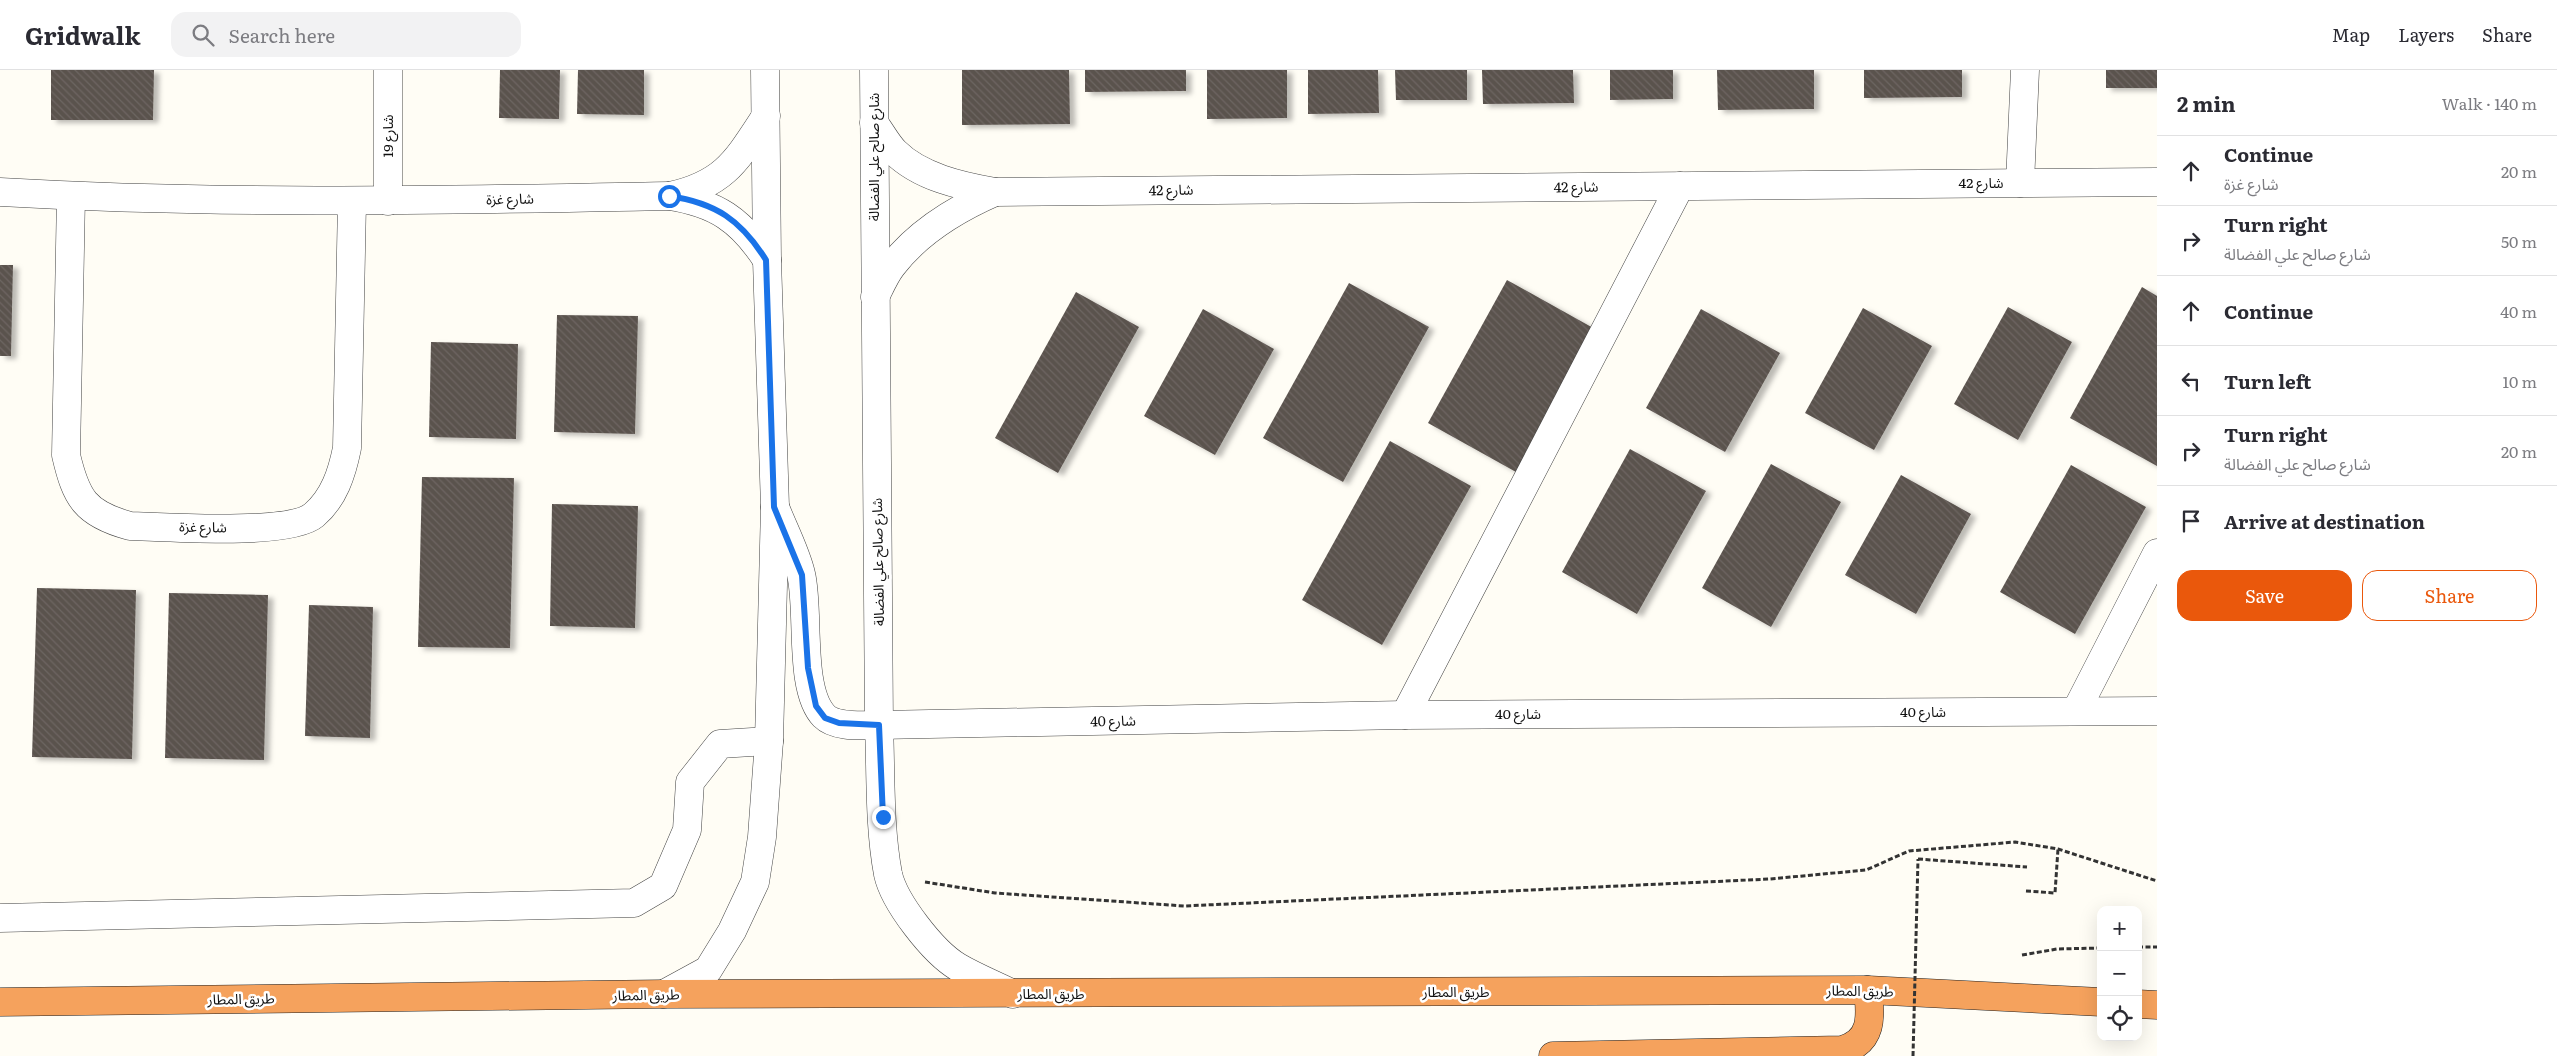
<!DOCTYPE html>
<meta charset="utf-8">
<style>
:root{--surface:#fff;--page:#f2f2f3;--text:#2b2b33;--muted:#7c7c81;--line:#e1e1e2;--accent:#ea580c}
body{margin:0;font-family:Literata,"Noto Sans Arabic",serif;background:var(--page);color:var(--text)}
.controls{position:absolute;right:15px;bottom:15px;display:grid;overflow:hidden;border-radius:10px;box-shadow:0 5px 20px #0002}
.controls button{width:45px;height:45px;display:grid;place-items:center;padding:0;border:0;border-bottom:1px solid var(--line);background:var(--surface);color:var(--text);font:25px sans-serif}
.stop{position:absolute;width:15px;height:15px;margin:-11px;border:4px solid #1a73e8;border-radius:50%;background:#fff}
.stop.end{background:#1a73e8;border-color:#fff;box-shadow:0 1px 5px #0008}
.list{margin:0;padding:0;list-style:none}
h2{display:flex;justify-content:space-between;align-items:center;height:65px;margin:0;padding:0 20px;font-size:21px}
h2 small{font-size:16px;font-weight:400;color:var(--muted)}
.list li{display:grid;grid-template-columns:32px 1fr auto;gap:15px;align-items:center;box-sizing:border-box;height:70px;padding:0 20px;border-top:1px solid var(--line)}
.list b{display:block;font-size:19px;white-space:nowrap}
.list p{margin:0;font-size:16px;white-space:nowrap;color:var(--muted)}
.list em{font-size:16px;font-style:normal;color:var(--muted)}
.actions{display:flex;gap:10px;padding:15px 20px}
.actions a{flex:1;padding:11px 0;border:1px solid var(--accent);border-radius:15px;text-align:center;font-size:18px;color:var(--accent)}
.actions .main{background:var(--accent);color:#fff}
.icon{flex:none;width:28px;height:28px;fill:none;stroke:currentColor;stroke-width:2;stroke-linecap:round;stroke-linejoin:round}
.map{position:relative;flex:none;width:2157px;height:986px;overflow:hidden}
header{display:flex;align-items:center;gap:30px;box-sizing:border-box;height:70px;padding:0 25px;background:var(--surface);border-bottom:1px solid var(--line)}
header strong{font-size:24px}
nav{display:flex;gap:28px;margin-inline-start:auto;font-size:18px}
.search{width:350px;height:45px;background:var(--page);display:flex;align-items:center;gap:12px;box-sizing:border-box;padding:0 18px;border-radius:15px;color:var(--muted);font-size:19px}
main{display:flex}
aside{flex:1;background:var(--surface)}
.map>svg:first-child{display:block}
.building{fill:url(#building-back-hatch);filter:url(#shadow)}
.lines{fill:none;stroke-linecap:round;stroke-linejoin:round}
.minor-casing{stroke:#444;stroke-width:29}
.highway-casing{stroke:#222;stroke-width:29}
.path{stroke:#333;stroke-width:3;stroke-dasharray:5 2.5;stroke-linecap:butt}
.minor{stroke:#fff;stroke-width:28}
.highway{stroke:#f5a25d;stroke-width:28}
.path-bridge{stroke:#333;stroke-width:3;stroke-dasharray:5 2.5;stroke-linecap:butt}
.route{stroke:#1a73e8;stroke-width:6}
.labels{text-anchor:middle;stroke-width:5;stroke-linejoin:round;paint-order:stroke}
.street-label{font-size:14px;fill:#111;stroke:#fff}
</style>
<header>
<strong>Gridwalk</strong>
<div class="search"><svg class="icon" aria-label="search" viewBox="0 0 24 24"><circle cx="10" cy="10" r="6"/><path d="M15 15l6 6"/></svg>Search here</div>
<nav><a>Map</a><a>Layers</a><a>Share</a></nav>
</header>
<main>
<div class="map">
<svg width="2157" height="986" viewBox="0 0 2157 986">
<defs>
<pattern id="building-back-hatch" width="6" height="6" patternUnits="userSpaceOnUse" patternTransform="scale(1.25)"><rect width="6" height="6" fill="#5a524d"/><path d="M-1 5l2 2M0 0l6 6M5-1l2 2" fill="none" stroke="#6d6662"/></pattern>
<filter id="shadow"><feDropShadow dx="5.5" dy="3" stdDeviation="2.5" flood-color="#0004"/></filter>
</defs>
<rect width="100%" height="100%" fill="#fffdf5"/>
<g class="building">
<path d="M51,0h103l-1,50h-102z"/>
<path d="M500,0h60l-1,49 -60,-1z"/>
<path d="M578,0h66v45l-67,-1z"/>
<path d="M962,0h107l1,54 -108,1z"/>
<path d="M1085,0h101v21l-101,1z"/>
<path d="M1207,0h80v48l-80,1z"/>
<path d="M1308,0h70l1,43 -71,1z"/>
<path d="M1395,0h72v30h-71z"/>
<path d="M1482,0h91l1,33 -91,1z"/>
<path d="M1610,0h63v29l-63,1z"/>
<path d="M1717,0h97v39l-96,1z"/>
<path d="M1864,0h98v27l-98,1z"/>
<rect x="2106" y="0" width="51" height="18"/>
<path d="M0,195h13l-2,91h-11z"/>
<path d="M1507,210l88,49 -79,143 -88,-49z"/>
<path d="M1349,213l80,44 -86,155 -80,-44z"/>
<path d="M2142,217l15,9v170l-87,-48z"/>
<path d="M1076,222l63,35 -81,146 -63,-35z"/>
<path d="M2008,237l64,35 -54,98 -64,-36z"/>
<path d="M1863,238l69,38 -58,104 -69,-37z"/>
<path d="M1203,239l71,40 -59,106 -71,-39z"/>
<path d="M1701,239l79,44 -55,99 -79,-44z"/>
<path d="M557,245l81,1 -3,118 -81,-2z"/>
<path d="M431,272l87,2 -2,95 -87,-2z"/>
<path d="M1390,371l81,45 -89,159 -80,-45z"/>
<path d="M1630,379l76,42 -69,123 -75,-42z"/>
<path d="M1771,394l70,38 -70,125 -69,-39z"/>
<path d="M2071,395l75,42 -71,127 -75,-42z"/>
<path d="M1901,405l70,39 -55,100 -71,-39z"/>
<path d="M422,407l92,1 -4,170 -92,-1z"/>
<path d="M552,434l86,2 -3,122 -85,-2z"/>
<path d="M37,518l99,2 -4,169 -100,-2z"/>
<path d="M169,523l99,2 -4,165 -99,-2z"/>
<path d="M309,535l64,2 -3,131 -65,-2z"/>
</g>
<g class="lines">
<g class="minor-casing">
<g id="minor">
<path d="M874,0l5,655c2,49 0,101 9,149 6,28 45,78 70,93 17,10 37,18 55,27"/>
<path d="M874,53c7,9 13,21 21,29 25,25 66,34 100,40l1162,-10"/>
<path d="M2020,113l5,-113"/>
<path d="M0,122c223,13 446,8 669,4 47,7 72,24 98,64"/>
<path d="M71,126l-5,259c10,43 19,59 64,71 36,1 159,10 184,-11 20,-17 28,-42 33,-67l5,-246"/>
<path d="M670,126c55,-12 67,-36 96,-80"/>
<path d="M388,131v-131"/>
<path d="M875,227c5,-10 10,-22 17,-31 26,-34 64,-57 103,-74"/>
<path d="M775,437c8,21 21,45 26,67 9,36 -3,115 23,142 12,12 39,9 55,9l526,-10 752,-4"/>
<path d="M2076,641l81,-158"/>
<path d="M1405,645l275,-529"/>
<path d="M0,848l634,-15 29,-17 24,-56 3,-48 30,-38 49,-3"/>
<path d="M664,924l44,-24 24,-39 23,-49 7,-45 7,-96 6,-234 -8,-247 -2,-190"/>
</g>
</g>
<g class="highway-casing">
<g id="highway">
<path d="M0,932l664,-8 1204,-4 233,12"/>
<path d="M2138,934l19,1"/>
<path d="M1553,986l289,-6c31,-8 29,-34 26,-60"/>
</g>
</g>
<g class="path">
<path d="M1918,789l109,8"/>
<path d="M925,812l70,11 189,13 586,-27 96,-9 43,-19 106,-9 43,7 99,32"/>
<path d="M2026,821l29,2 3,-44"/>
<path d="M2138,877h19"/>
<path d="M2022,885l35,-6 44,-1"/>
</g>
<use href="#minor" class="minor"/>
<use href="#highway" class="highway"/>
<path class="path-bridge" d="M1913,986l5,-197"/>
</g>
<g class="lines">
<path class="route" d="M669,126c47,7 72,24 97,64l8,247 28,68 6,93 8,38 9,12 14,5 40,2 4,92"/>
</g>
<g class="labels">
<g class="street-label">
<text transform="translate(388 66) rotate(-90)" y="5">شارع 19</text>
<text transform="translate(874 87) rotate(-90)" y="5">شارع صالح علي الفضالة</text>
<text x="1981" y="118">شارع 42</text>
<text transform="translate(1576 117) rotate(-1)" y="5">شارع 42</text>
<text transform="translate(1171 120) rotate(-1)" y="5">شارع 42</text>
<text transform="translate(510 129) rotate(-1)" y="5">شارع غزة</text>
<text transform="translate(203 457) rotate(1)" y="5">شارع غزة</text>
<text transform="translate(878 492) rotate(-91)" y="5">شارع صالح علي الفضالة</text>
<text x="1923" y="647">شارع 40</text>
<text x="1518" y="649">شارع 40</text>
<text transform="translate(1113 651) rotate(-1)" y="5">شارع 40</text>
<text transform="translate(1860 921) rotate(1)" y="5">طريق المطار</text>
<text x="1456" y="927">طريق المطار</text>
<text x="1051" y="929">طريق المطار</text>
<text transform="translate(646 925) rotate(-1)" y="5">طريق المطار</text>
<text transform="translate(241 929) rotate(-1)" y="5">طريق المطار</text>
</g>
</g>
</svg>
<div class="controls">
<button>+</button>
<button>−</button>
<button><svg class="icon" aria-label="locate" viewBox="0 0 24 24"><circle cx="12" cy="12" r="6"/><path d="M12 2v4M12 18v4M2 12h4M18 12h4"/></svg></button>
</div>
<div class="stop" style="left:669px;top:126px"></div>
<div class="stop end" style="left:883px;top:747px"></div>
</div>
<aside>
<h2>2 min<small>Walk · 140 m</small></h2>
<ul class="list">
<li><svg class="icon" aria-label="ahead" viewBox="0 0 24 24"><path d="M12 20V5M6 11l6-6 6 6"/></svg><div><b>Continue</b><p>شارع غزة</p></div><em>20 m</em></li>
<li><svg class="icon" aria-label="right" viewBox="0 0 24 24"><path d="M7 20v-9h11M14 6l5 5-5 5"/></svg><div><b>Turn right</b><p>شارع صالح علي الفضالة</p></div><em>50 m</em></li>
<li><svg class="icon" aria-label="ahead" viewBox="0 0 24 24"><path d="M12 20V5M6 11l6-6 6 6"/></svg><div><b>Continue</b></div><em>40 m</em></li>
<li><svg class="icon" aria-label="left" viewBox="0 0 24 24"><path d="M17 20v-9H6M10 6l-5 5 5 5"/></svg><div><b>Turn left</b></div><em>10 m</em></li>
<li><svg class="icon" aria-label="right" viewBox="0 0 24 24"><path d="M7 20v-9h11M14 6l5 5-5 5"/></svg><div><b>Turn right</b><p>شارع صالح علي الفضالة</p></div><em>20 m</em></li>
<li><svg class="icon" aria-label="arrive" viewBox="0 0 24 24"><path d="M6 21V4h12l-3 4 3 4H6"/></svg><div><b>Arrive at destination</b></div></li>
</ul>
<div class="actions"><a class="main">Save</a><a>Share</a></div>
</aside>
</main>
